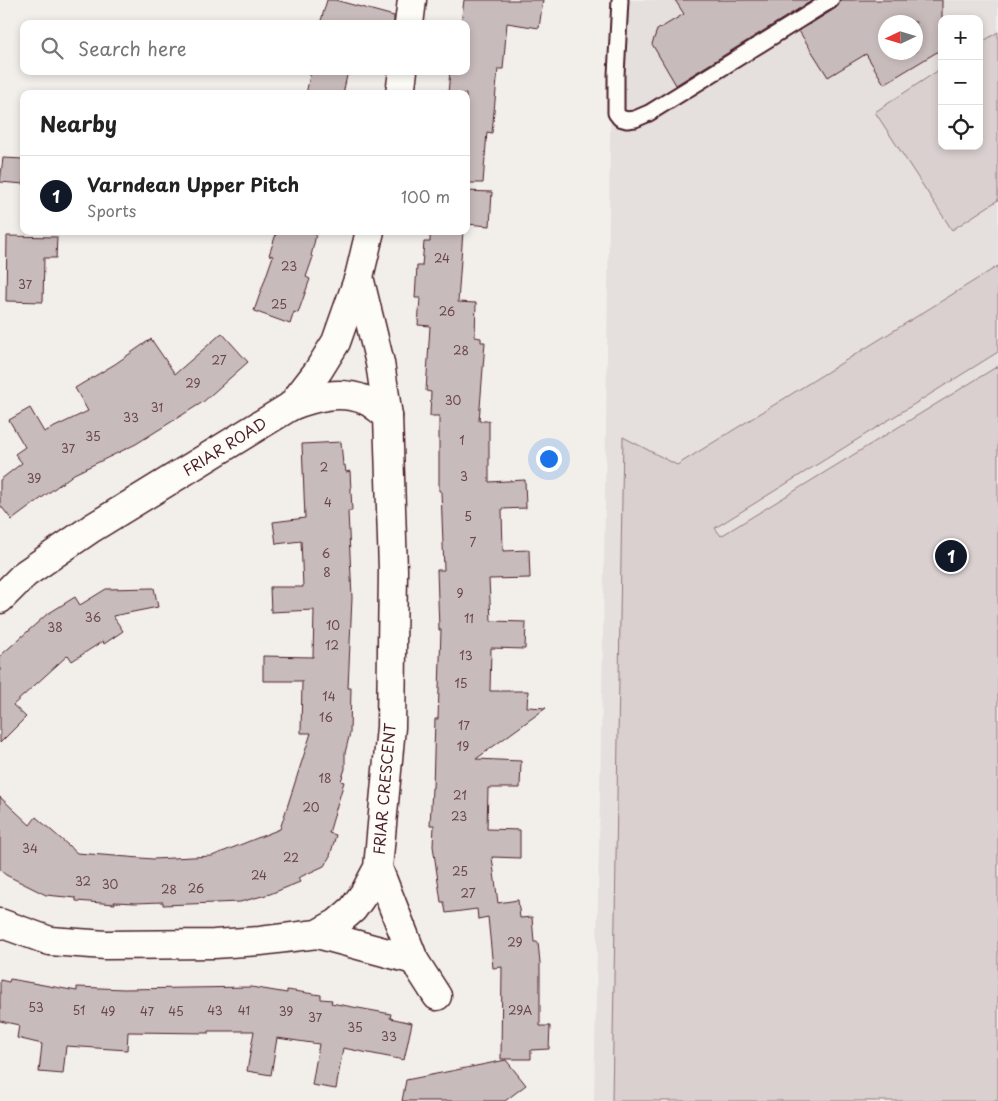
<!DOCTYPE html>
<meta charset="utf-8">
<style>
:root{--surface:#fff;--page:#f6f6f6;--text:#222;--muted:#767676;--line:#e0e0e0;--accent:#111827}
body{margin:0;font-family:"Playpen Sans",sans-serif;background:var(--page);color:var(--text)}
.controls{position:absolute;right:15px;top:15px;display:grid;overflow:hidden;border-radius:10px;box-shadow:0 2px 8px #0003}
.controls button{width:45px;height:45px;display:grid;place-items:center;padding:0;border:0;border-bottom:1px solid var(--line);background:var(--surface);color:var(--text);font:25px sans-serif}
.compass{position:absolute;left:878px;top:15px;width:45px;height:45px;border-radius:50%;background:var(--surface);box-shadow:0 2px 8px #0003;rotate:266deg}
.you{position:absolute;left:548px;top:458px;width:18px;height:18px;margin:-12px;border:4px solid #fff;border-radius:50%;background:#1a73e8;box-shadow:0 0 0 8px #1a73e833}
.badge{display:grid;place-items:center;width:32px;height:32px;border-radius:50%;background:var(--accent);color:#fff;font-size:16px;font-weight:700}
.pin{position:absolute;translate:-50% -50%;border:2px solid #fff;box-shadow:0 1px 5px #0006}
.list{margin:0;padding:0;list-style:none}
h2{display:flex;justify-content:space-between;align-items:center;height:65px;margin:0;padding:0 20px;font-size:21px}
h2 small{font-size:16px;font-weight:400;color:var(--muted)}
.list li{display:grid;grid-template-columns:32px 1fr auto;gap:15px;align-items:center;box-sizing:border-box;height:80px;padding:0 20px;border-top:1px solid var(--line)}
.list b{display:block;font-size:19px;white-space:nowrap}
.list p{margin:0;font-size:16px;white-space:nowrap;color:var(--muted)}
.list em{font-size:16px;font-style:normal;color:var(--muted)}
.icon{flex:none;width:28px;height:28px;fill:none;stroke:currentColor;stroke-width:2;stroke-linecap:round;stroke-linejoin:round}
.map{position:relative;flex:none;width:998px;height:1101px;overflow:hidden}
.search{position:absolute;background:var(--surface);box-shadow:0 2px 8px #0003;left:20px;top:20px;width:450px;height:55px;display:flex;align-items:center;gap:12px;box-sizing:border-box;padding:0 18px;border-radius:10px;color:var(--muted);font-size:19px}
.panel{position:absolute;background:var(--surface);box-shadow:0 2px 8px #0003;left:20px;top:90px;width:450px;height:145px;border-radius:10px}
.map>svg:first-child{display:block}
.built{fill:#e5dfdd;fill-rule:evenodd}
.green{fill:#d9d0cf;stroke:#92787d}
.building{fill:#c8bbbb;stroke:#4a1f2b;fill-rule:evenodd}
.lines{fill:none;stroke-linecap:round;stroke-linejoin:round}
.service-casing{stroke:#4a1f2b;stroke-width:19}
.minor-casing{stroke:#4a1f2b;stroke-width:31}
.service{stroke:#fdfcf7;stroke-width:15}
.minor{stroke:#fdfcf7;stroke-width:28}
.labels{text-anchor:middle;stroke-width:5;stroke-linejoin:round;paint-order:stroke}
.number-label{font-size:12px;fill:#6a464f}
.street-label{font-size:15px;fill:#4a1f2b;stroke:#fdfcf7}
</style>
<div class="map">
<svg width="998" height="1101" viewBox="0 0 998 1101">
<rect width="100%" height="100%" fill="#f2efeb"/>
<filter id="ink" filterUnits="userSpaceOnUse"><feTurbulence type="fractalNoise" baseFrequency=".02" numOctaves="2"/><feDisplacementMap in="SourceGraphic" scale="10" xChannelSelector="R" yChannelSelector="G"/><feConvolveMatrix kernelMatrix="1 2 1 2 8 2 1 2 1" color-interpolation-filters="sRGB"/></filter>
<g filter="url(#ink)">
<path class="built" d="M612,0h386v1101h-404l9,-464zM942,19h37v127h-37zM886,22h30v30h-30z"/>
<g class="green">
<path d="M998,32v168l-46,30 -77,-118 67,-44v78h37v-102z"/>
<path d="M998,266v86l-283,176 6,8 277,-170v735h-386l11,-664 54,28z"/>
</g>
<g class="building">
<path d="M327,0h8l59,16v8h-74z"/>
<path d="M464,0h79l-4,28 -32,-5 -4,46h-5l-6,64 -5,-1 -4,51h-17v-89h-18l2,-23h16v-47h-5z"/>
<path d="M675,0h138l-137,85 -24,-41 5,-14 27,-16z"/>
<path d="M840,0h102v49l-58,35 -18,-30 -38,23 -29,-46 37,-23zM886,22h30v30h-30z"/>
<path d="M311,71h37l-5,23h-37z"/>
<path d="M3,158l21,1v25l-24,-2z"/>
<path d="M466,191l26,1 -2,34 -24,-2z"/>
<path d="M277,231h40l-6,25 2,1 -7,20 4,2 -12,34 -4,-1 -4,12 -36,-13 19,-55 -4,-1z"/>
<path d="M430,231h33l-5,71 18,1 -1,34 6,1v4h4l-6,79h10v61l36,-2 1,28 -24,1 1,42 26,-1 1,28 -41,1 2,42 35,1 -1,27 -34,-1 -1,43h38l-1,16 19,1 -70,51 45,2 -1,27h-32l-1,41 33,1v28l-28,-1 6,46 20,-3 2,18 12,-1 2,25h4l2,21v63h10l-1,23 -18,1v9h-30l1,-92 -9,1 -5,-51 -10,2 -1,-10 -31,4 -2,-11h-3l-8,-56 1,-21h-4l2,-37h1l2,-69h3l3,-89h-2l-2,-60h7l-3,-79h-2v-75h-9l1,-24 -5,-1 4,-65 -12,-1 2,-27h-5l2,-32h5l2,-24h6z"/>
<path d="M7,236l50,1 -1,21h-12l-1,44 -37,-1z"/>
<path d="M222,333l26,29 -45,40 -67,42 -62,30 -62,46 -12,-15v-25l22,-17 -7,-9 10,-7 -16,-27 21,-12 14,24 44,-21 -13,-23 40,-24 36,-25 24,35z"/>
<path d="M341,442l2,23h2l1,7 4,-1 2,40h-4l4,87 -4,90h3l-1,45 -5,20v16l-4,12 3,1 -15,51 7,2 -6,21 -6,10 -26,12 2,4 -30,12 -30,8 -77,3v-3l-27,1 -22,-1 1,2 -39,-3v-3l-30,-3 -40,-20 -6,-5v-73l30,28 6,-8 41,36 76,6 59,-3 68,-27 31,-96h-10l1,-52h-39v-25l50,1 1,-47 -43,2 -1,-25h33l-2,-46 -25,3 -3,-22 32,-4 -3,-74z"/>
<path d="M154,588l4,19 -45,9 10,15 -19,13 -1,-3 -31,20 -4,-6 -55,50 13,12 -26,26v-87l46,-41 29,-18 5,8 26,-16z"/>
<path d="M10,979l67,12v-4l47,2 127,-2 36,6v-3l34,5v4l11,1 -1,3 60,11 -1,4 22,5 -8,37 -61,-12 -7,41 -24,-4 7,-41 -42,-6 -6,37 -24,-4 7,-40h-45v2l-81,-1 -1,18 -61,-4 -3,28 -24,-2 3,-28 -25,-6 2,-13 -19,-4v-41l9,2z"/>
<path d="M506,1060l20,25 -21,16h-103l4,-21z"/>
</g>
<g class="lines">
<g class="service-casing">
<path id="service" d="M620,0l-4,75v38l4,5 7,2 8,-1 14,-6 182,-113"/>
</g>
<g class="minor-casing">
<g id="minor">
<path d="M409,24l3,-24"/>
<path d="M400,94l3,-23"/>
<path d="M291,406c23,-9 49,-16 74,-6 8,3 16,11 23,16"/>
<path d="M0,599l25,-25 67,-46 199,-122 27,-35 18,-29 23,-65 11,-46"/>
<path d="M378,868l36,92 23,36"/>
<path d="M0,923l50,18 56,4 108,-1 46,-3 57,-7 20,-11 16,-14 12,-17 13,-24 13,-141 2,-157 -5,-154 -8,-53 -21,-86"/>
<path d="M317,934l97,26"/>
</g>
</g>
<use href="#service" class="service"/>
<use href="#minor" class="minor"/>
</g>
</g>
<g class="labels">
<g class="number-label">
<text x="442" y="263">24</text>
<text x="289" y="271">23</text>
<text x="25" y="289">37</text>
<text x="279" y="309">25</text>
<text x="447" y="316">26</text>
<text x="461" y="355">28</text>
<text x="219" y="365">27</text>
<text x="193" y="388">29</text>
<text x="453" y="405">30</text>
<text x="157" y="412">31</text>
<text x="131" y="422">33</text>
<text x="93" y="441">35</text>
<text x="462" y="445">1</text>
<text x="68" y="453">37</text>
<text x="324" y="472">2</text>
<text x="464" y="481">3</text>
<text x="34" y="483">39</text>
<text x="328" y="507">4</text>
<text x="468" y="521">5</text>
<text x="473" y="547">7</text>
<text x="326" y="558">6</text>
<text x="327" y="577">8</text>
<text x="460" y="598">9</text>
<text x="93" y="622">36</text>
<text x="469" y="623">11</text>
<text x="333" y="630">10</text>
<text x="55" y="632">38</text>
<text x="332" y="650">12</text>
<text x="466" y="660">13</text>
<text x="461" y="688">15</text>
<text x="329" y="701">14</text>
<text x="326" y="722">16</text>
<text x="464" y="730">17</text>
<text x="463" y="751">19</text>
<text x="325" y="783">18</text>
<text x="460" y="800">21</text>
<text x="311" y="812">20</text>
<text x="459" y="821">23</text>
<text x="30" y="853">34</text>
<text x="291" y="862">22</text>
<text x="460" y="876">25</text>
<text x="259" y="880">24</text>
<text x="83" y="886">32</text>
<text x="110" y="889">30</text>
<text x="196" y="893">26</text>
<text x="169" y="894">28</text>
<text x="468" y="898">27</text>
<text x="515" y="947">29</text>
<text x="36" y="1012">53</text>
<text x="79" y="1015">51</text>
<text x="215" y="1015">43</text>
<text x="244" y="1015">41</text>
<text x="520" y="1015">29A</text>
<text x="108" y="1016">49</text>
<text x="147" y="1016">47</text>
<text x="176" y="1016">45</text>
<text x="286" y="1016">39</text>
<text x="315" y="1022">37</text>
<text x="355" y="1032">35</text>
<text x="389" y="1041">33</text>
</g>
<g class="street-label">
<text transform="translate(225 447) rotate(-32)" y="5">FRIAR ROAD</text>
<text transform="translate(385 789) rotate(-85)" y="5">FRIAR CRESCENT</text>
</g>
</g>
</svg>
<div class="controls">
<button>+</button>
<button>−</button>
<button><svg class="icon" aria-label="locate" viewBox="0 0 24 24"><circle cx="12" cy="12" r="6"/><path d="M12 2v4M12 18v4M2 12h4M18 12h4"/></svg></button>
</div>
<svg class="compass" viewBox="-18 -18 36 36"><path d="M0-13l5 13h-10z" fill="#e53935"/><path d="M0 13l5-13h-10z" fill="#767676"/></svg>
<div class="you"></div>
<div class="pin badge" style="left:951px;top:556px">1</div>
<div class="search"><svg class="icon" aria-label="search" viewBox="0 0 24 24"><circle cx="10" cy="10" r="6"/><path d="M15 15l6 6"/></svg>Search here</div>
<section class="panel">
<h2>Nearby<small></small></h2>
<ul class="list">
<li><span class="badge">1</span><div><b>Varndean Upper Pitch</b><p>Sports</p></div><em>100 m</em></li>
</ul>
</section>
</div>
